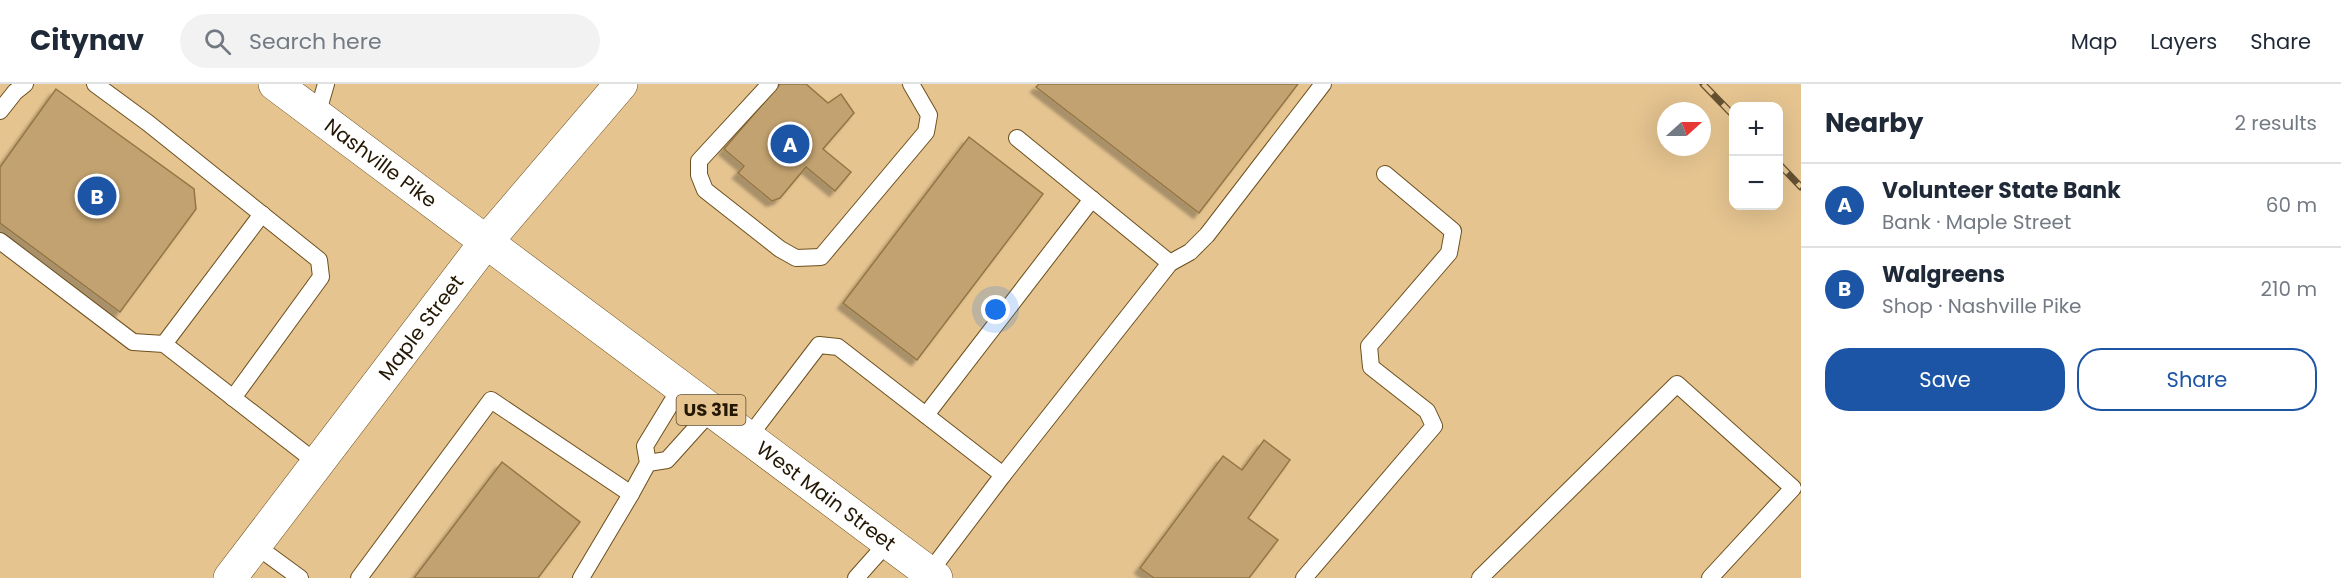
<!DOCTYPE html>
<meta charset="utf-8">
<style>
:root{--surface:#fff;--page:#f2f2f3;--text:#1f2937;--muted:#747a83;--line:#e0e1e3;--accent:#1d55a6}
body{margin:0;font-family:Poppins,sans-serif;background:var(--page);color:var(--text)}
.controls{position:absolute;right:18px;top:18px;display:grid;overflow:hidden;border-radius:12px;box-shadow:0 6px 24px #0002}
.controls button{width:54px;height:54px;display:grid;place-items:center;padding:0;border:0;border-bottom:2px solid var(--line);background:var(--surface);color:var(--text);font:30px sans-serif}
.compass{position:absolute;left:1657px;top:18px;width:54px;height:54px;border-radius:50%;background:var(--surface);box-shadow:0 6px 24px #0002;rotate:69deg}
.you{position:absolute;left:996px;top:226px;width:21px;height:21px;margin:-15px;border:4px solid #fff;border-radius:50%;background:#1a73e8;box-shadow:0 0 0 9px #1a73e833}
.badge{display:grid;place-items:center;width:39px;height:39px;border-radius:50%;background:var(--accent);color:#fff;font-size:20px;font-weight:700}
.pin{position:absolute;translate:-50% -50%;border:3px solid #fff;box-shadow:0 2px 6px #0006}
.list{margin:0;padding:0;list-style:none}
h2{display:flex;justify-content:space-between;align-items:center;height:78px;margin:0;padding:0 24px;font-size:26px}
h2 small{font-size:20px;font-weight:400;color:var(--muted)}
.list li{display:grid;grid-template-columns:39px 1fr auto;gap:18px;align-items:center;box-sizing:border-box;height:84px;padding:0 24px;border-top:2px solid var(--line)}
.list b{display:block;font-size:22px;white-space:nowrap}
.list p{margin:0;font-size:20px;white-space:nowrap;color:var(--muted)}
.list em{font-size:20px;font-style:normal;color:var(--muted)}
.actions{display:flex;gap:12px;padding:18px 24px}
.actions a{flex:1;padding:14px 0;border:2px solid var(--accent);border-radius:24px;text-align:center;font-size:21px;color:var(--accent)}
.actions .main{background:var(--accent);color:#fff}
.icon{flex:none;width:33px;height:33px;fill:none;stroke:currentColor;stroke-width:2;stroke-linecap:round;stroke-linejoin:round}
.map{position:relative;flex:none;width:1801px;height:494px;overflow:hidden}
header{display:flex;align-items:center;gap:36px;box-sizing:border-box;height:84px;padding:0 30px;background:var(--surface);border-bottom:2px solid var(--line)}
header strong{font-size:28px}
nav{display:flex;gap:33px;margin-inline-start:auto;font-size:21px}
.search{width:420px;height:54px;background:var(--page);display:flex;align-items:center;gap:15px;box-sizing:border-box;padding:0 21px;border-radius:33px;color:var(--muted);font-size:22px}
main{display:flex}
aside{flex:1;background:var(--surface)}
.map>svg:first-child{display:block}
.building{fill:#c2a270;stroke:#947644;stroke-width:1.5;filter:url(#shadow)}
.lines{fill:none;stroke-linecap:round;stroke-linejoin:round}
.lane-casing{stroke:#6d501d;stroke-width:18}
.street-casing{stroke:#6d501d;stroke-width:34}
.secondary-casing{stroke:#6d501d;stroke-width:34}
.primary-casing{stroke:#6d501d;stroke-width:34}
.lane{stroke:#fff;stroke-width:16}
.street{stroke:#fff;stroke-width:33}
.secondary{stroke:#fff;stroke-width:33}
.primary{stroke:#fff;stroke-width:33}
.rail-casing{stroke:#645132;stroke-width:7}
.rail{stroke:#e5c490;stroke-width:4.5;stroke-dasharray:14;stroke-linecap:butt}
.labels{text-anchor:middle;stroke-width:5;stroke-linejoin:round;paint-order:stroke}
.shield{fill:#e5c490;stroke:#5e4c2e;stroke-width:1.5}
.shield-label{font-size:18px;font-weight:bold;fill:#241804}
.street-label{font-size:20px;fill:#241804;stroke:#e5c490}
</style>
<header>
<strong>Citynav</strong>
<div class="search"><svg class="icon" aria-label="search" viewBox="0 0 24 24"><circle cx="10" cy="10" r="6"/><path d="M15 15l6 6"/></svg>Search here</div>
<nav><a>Map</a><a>Layers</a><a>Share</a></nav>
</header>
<main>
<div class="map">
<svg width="1801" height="494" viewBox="0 0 1801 494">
<defs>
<filter id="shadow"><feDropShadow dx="-5.5" dy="5.5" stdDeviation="1.5" flood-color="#0004"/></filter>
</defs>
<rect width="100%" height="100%" fill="#e5c490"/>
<g class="building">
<path d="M780,0h26l22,19 13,-9 13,19 -31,36 28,23 -16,19 -29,-24 -26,31 -8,3 -34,-28 6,-7 -20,-17z"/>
<path d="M1039,0h259l-99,129 -163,-126z"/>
<path d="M56,5l138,100 2,20 -76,103 -120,-89v-56z"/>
<path d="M969,53l74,57 -126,166 -74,-57z"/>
<path d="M1264,356l26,20 -42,58 30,22 -29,38h-95l-14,-10 83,-112 19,14z"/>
<path d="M502,378l78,60 -42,56h-124z"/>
</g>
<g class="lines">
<g class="lane-casing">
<g id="lane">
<path d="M95,0l53,39 171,137 2,17 -88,121"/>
<path d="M770,0l-71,77v14l6,15 75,59 16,9 25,-1 105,-125 3,-17 -18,-31"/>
<path d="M0,27l15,-19 10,-8"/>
<path d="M317,31l9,-31"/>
<path d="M0,157l133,101 31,2 153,119"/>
<path d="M1170,179l20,-11 17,-17 116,-151"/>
<path d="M164,260l98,-130"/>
<path d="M926,331l166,-216"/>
<path d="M748,354l71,-93 19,2 165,128 -74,98"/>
<path d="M648,379l19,-3 45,-50"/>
<path d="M1003,391l167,-212 -153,-125"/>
<path d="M255,461l45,33"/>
<path d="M359,494l132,-178 140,94 17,-31 -3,-17 36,-59"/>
<path d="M581,494l50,-84"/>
<path d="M856,494l32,-36"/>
<path d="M1304,494l130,-152 -7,-15 -56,-44 -2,-21 80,-93 4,-22 -68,-57"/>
<path d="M1480,494l197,-194 116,104 -83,90"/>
</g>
</g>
<g class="street-casing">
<path id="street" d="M486,158l135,-158"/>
</g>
<g class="secondary-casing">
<g id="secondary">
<path id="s1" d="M230,494l256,-336"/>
</g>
</g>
<g class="primary-casing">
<g id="primary">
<path id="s2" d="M275,0l661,494"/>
</g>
</g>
<use href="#lane" class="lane"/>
<use href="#street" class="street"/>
<use href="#secondary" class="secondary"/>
<use href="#primary" class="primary"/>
<g class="rail-casing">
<g id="rail">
<path d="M1703,0l31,32"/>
<path d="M1778,79l23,24"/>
</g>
</g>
<use href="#rail" class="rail"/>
</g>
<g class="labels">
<rect class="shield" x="676.5" y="311" width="69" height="30" rx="4.5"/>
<g class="shield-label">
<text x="711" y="332">US 31E</text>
</g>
<g class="street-label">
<text dy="7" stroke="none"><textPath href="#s2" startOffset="132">Nashville Pike</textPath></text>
<text dy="7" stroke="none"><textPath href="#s1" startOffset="315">Maple Street</textPath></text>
<text dy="7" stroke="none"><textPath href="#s2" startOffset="688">West Main Street</textPath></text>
</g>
</g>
</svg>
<div class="controls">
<button>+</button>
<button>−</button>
</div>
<svg class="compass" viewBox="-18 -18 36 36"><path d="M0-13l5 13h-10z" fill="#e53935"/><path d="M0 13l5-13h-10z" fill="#747a83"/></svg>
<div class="you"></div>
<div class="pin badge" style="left:790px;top:60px">A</div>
<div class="pin badge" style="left:97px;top:112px">B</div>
</div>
<aside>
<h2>Nearby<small>2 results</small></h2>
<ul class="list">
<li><span class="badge">A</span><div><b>Volunteer State Bank</b><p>Bank · Maple Street</p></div><em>60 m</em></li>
<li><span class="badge">B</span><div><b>Walgreens</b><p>Shop · Nashville Pike</p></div><em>210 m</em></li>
</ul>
<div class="actions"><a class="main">Save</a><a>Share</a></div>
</aside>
</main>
